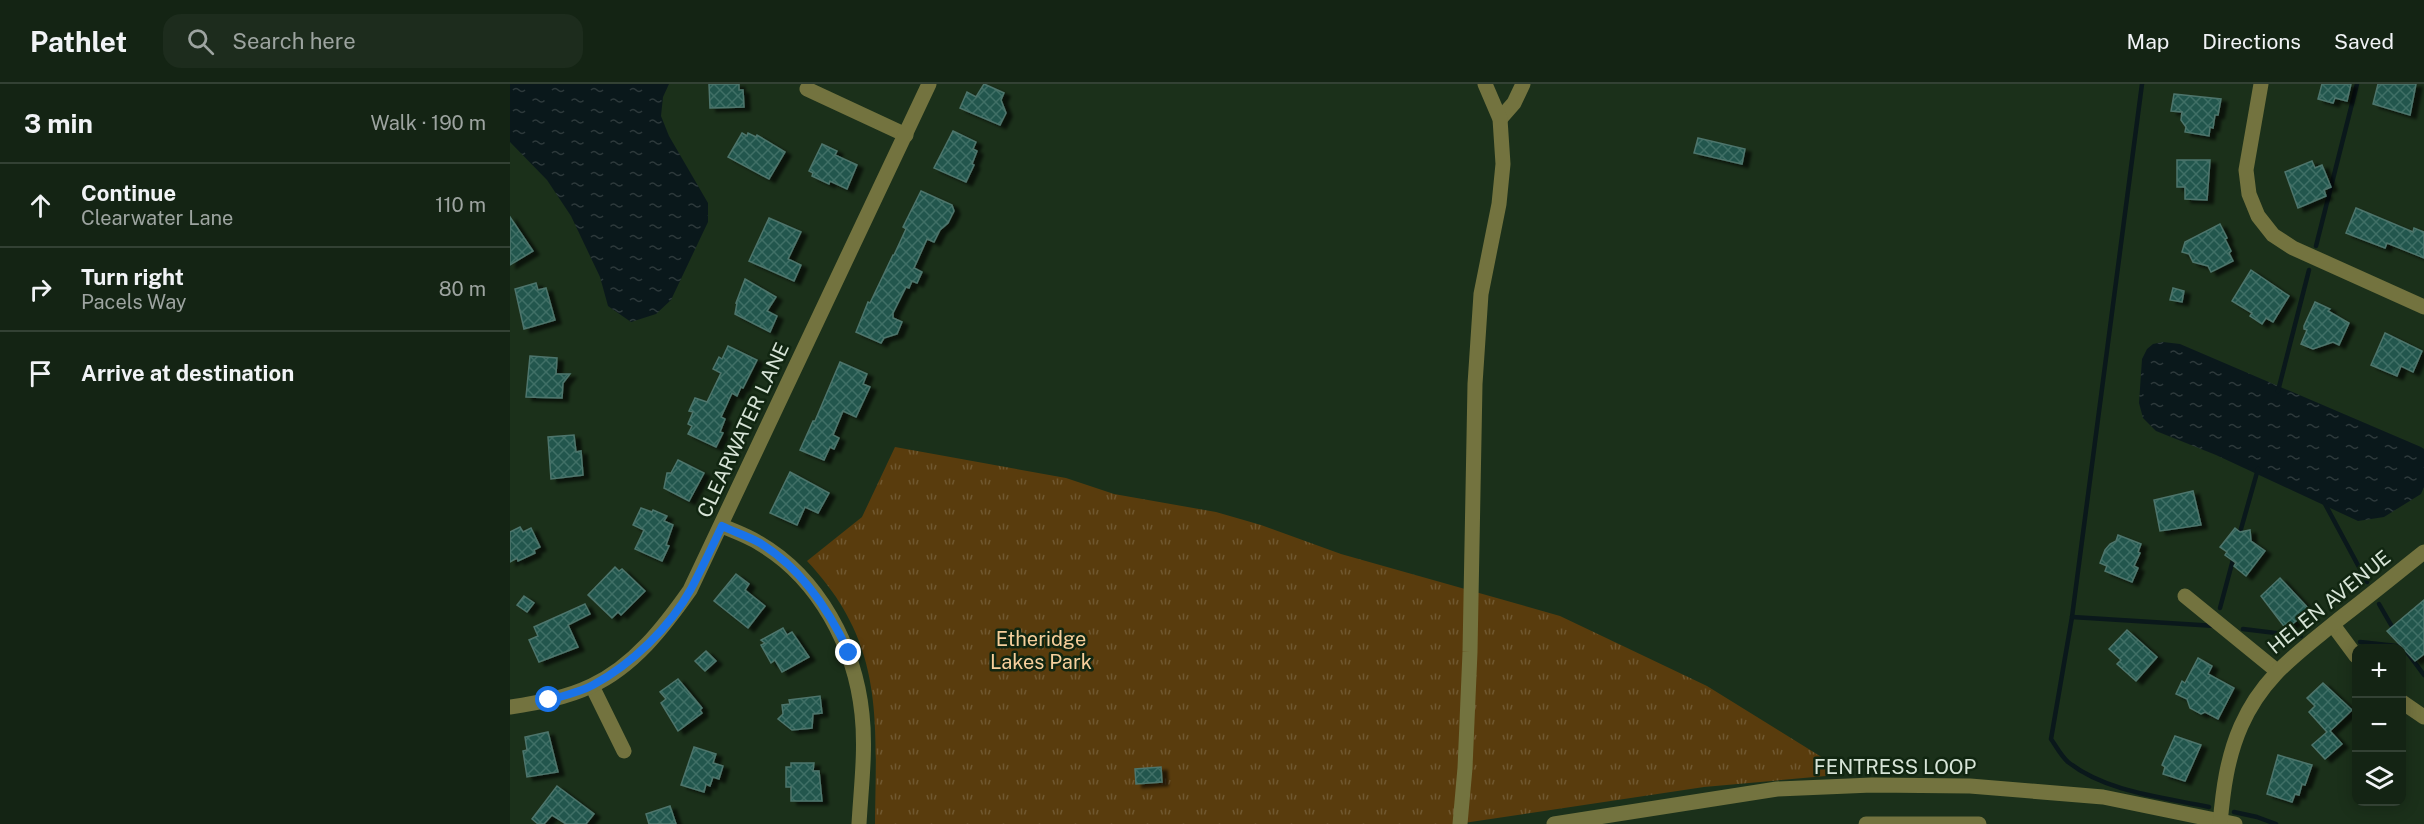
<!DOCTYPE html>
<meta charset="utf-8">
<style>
:root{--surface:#142414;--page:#1d2c1d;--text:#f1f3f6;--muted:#9da4a0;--line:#334134}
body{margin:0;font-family:"Public Sans",sans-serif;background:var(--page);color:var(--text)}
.controls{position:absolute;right:18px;bottom:18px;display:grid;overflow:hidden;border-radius:12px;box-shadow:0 3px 15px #0003}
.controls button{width:54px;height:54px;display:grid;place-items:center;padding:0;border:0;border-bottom:2px solid var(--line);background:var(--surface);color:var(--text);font:30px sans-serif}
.stop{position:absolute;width:18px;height:18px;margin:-14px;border:4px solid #1a73e8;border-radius:50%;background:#fff}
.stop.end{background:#1a73e8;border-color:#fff;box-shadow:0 2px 6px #0008}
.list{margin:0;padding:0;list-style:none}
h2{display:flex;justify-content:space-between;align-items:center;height:78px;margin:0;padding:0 24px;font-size:26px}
h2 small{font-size:20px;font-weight:400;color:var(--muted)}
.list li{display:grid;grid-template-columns:39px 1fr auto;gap:18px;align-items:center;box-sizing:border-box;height:84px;padding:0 24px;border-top:2px solid var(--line)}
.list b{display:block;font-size:22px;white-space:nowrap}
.list p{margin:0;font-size:20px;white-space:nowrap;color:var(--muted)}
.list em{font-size:20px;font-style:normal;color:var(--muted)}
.icon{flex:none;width:33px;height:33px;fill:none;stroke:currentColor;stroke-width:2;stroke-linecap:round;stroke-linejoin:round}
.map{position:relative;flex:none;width:1914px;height:740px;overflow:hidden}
header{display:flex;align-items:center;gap:36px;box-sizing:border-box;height:84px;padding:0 30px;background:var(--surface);border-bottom:2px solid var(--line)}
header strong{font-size:28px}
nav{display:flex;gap:33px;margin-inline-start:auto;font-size:21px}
.search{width:420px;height:54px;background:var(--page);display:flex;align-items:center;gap:15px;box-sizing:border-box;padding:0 21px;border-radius:18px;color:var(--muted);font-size:22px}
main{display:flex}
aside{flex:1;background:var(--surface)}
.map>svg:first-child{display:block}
.grass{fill:url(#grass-tufts)}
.water{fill:url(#water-ripples)}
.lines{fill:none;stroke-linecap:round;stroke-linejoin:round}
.stream{stroke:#0a181b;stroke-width:4.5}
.building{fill:url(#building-cross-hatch);stroke:#4e756c;stroke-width:1.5;filter:url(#shadow)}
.minor{stroke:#73733f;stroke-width:15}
.route{stroke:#1a73e8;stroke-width:8}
.labels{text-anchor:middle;stroke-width:5;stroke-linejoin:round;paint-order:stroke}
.street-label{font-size:20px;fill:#d7e4d7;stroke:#112611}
.park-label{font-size:20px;fill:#f6cf9c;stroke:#112611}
</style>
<header>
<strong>Pathlet</strong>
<div class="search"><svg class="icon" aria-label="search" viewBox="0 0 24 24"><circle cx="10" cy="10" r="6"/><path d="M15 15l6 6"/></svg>Search here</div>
<nav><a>Map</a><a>Directions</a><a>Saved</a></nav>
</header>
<main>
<aside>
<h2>3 min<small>Walk · 190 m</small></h2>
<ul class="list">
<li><svg class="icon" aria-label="ahead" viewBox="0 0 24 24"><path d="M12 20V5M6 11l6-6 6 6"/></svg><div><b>Continue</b><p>Clearwater Lane</p></div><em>110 m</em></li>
<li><svg class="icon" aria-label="right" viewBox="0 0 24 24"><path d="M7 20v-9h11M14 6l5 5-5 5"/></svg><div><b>Turn right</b><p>Pacels Way</p></div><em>80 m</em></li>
<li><svg class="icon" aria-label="arrive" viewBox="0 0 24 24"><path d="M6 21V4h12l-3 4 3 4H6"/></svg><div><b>Arrive at destination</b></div></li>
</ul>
</aside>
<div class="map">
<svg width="1914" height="740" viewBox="0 0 1914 740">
<defs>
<pattern id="grass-tufts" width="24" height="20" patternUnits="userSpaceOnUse" patternTransform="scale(1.5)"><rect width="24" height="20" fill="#593c0d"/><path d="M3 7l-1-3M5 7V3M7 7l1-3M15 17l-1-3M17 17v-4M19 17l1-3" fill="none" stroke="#705830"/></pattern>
<pattern id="water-ripples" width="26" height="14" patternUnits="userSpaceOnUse" patternTransform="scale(1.5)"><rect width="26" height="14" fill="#0a181b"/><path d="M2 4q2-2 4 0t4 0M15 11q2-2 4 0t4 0" fill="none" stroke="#2d393b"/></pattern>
<pattern id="building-cross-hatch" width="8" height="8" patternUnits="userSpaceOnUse" patternTransform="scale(1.5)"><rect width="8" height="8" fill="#20574d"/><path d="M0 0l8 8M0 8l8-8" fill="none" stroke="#406f66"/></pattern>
<filter id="shadow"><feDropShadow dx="6" dy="3.5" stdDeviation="1.5" flood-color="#0009"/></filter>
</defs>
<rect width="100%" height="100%" fill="#1b301a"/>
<path class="grass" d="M385,363l171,31 48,16 102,18 45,13 80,29 219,62 147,70 129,80 1,9 -133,12 -247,37h-582c1,-106 10,-180 -68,-263l55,-44z"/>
<g class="water">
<path d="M0,0h159l-6,13 -2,19 8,20 39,67v19l-37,78 -15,14 -25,8 -23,-16 -8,-29 -29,-61 -24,-36 -37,-38z"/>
<path d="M1653,258l17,2 241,103 3,2v38l-3,7 -37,23 -26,4 -142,-66 -60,-24 -13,-13 -4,-15 3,-44 5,-10 6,-5z"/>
</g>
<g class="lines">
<g class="stream">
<path d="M1632,0l-70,533 -21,122c5,7 10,17 17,23 38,30 94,35 141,45"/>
<path d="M1806,162l41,-162"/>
<path d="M1768,307l31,-121"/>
<path d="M1814,418l43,80"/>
<path d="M1729,452l19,-67"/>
<path d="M1869,520l15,26"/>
<path d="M1710,524l14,-52"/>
<path d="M1562,533l144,9"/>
<path d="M1733,545l58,7"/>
<path d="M1850,558l46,5"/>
<path d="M1894,564l20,27"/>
<path d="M1724,728l23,5 19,7"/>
</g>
</g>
<g class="building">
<path d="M199,0h30v6h4l1,17 -34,1z"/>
<path d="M474,0l20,9 -3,7 5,13 -6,12 -40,-17 7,-16 9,5z"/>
<path d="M1812,0h29l-4,17 -12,-3 -2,5 -15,-4z"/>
<path d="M1868,0h38l-6,31 -37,-11z"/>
<path d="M1664,10l47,5 -3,16h-3l-2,13 -3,-1 -1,9 -24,-4 1,-5 -5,-7 1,-8 -11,-1z"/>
<path d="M443,47l23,11 -3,7 4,2 -5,13 2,1 -8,17 -32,-14z"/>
<path d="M232,49l5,3 1,-3 8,4 1,-2 28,17 -16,27 -41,-22z"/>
<path d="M1188,54l47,11 -3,15 -48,-11z"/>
<path d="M312,60l15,7 -2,4 22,10 -10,24 -17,-8 -1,3 -17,-8 1,-3 -4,-2z"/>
<path d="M1667,76h33l-3,40 -22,-1v-12h-8z"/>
<path d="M1802,77l3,7 7,-3 9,22 -7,3 2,6 -28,12 -13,-36z"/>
<path d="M411,107l31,14 2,6 -6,12 -8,7 -6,12 -7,-3 -13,29 8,4 -5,11 -5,-2 -3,7 -3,-1 -13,26v5l9,4 -5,12 -13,4 -3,5 -25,-11 12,-30 2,1 23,-48h1l12,-26 -3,-2z"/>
<path d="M1846,124l57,24 1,-4 10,4v26l-37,-15 -2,5 -39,-15z"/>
<path d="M0,133l23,34 -23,14z"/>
<path d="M259,134l32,14 -13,27 13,6 -7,16 -45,-20z"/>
<path d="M1710,140l7,14 -2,1 6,12 -2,2 4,8 -22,11 -3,-6 -15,-4 -4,-8 -7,-2 3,-10z"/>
<path d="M1741,186l38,26 -16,26 -7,-4 -4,6 -12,-8 2,-3 -20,-12z"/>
<path d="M235,195l31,18 -9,14 10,5 -7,16 -35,-18 2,-11h-1z"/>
<path d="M26,199l2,7 8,-2 9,32 -31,9 -9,-40z"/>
<path d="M1663,204l11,3 -2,11 -12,-2z"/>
<path d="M1805,218l15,7 -2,2 21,12 -10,22 -6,-3 -20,7 -12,-5 6,-14 -3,-1v-3z"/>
<path d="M1875,249l37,18 -9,21 -12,-6 -4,10 -26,-11z"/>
<path d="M218,262l29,14 -14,28 -2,-1 -4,9 -5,-3 -11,24 4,2 -5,13 3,1 -7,14 -28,-13 4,-8 -4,-2 5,-12 -4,-1 6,-13 12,4 14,-29 -8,-4 6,-12 3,2z"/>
<path d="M20,272l27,2 -1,16h14l-7,9 -1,15 -36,-1z"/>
<path d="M330,278l27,12 -4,10 7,3 -14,30 -13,-6 -10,24 6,3 -5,11 -4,-2 -6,13 -24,-10 13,-29h2z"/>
<path d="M64,351l2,17 5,-1 2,24 -32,4 -3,-42z"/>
<path d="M168,376l26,13 -15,28 -25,-13 3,-15h4z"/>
<path d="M280,388l39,21 -11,20 -13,-6 -8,18 -27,-12z"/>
<path d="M1683,407l8,34 -41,6 -6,-31z"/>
<path d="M131,424l11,4 1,-2 14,6 -3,5 9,4 -7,20 3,1 -7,15 -27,-12 9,-19 -11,-5z"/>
<path d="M10,443l3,5 8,-4 9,19 -6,3 1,3 -17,8 -1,-3 -7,4v-30z"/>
<path d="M1725,444l5,4 10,-2 1,11 14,10 -19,25 -12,-10 2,-3 -11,-8 2,-3 -7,-5z"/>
<path d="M1608,451l23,9 -3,8 2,1 -6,13 4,2 -6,14 -27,-11 2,-5 -7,-3 5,-13 5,-6 6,-3z"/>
<path d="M105,483l4,4 3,-2 23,22 -24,24 -3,-3 -6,6 -24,-23z"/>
<path d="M226,490l13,10 -4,6 20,16 -17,22 -34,-27z"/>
<path d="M1770,494l28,30 -3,3 1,2 -20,16 -25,-33z"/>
<path d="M14,512l10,7 -7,9 -10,-7z"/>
<path d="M1914,516v54l-9,7 -28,-30z"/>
<path d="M75,520l5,10 -22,11 10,22 -39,15 -10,-22 9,-4 -4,-9z"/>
<path d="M273,544l4,7 5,-3 17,25 -27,15 -7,-12 -4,3 -10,-18 4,-2 -4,-3z"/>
<path d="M1617,546l30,27 -21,24 -19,-17 4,-4 -12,-11z"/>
<path d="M196,567l10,10 -11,10 -10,-10z"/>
<path d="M1688,574l14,8 -4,8 26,14 -16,31 -13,-7 -4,2 -11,-6 -3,-9 -11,-5 6,-13 3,2z"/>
<path d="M168,595l24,29 -2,2 2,3 -24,18 -17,-28 5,-4 -6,-7z"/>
<path d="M1813,599l29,27 -22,21 12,13 -17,15 -13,-14 15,-13 -18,-20 6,-6 -8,-8z"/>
<path d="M310,612l2,17 -9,1 -1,14 -20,2 -14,-11 5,-5 -1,-9 8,-1 -1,-4z"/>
<path d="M38,648l10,40 -31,5 -4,-26 4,-1 -2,-13z"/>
<path d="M1665,652l26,9 -16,36 -22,-7 2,-7 -3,-2z"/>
<path d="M184,663l22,7 -3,9 10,3 -4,13 -6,-2 -3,9 -4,-2 -2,8 -23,-7z"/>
<path d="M1768,671l34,10 -7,20 -3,-1 -3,11 -4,-1 -3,8 -25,-8z"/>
<path d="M281,679h23l-1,8h6l3,30h-31v-14h-5v-20h5z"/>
<path d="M651,683l1,15 -26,2 -1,-15z"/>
<path d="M47,702l37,28 -8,10h-20l-14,-9 -8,9h-6l-6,-5z"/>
<path d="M160,722l6,18h-27l-3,-10z"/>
</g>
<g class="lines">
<g class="minor">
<path d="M1751,0l-15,86 3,24 9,22 15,19 20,13 131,59"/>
<path d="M297,5l99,46"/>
<path d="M990,35l14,-16 9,-19"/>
<path d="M212,442c12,5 26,10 37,17 60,35 96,104 103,171 4,36 -1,74 -3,110"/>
<path d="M1675,512l92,75"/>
<path d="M1823,541l23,31"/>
<path d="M82,602l32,65"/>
<path d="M1892,618l22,15"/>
<path d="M0,623c27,-4 56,-9 81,-21 42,-19 73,-59 99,-96l239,-506"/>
<path d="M950,740l5,-56 5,-116 5,-268 6,-90 18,-90 4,-40 -3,-45 -15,-35"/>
<path d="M1044,740l223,-35 95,-4 98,1 133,11 132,27"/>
<path d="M1356,740h113"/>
<path d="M1710,740c3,-34 7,-66 21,-98 22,-50 56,-72 97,-106 29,-22 57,-45 86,-68"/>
</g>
</g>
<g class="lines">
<path class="route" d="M39,616c14,-4 31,-8 44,-15 39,-21 77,-58 98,-96 11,-21 21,-42 31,-63 12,6 26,10 38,17 41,25 69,67 89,110"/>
</g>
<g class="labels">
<g class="street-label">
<text transform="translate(233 346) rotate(-65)" y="7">CLEARWATER LANE</text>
<text transform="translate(1819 518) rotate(-39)" y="7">HELEN AVENUE</text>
<text x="1385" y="690">FENTRESS LOOP</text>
</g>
<g class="park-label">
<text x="531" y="562">Etheridge<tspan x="531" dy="23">Lakes Park</tspan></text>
</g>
</g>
</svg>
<div class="controls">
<button>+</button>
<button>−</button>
<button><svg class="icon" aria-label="layers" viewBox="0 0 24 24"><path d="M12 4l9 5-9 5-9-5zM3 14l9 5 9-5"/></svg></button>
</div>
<div class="stop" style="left:39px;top:616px"></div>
<div class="stop end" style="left:339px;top:569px"></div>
</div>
</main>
